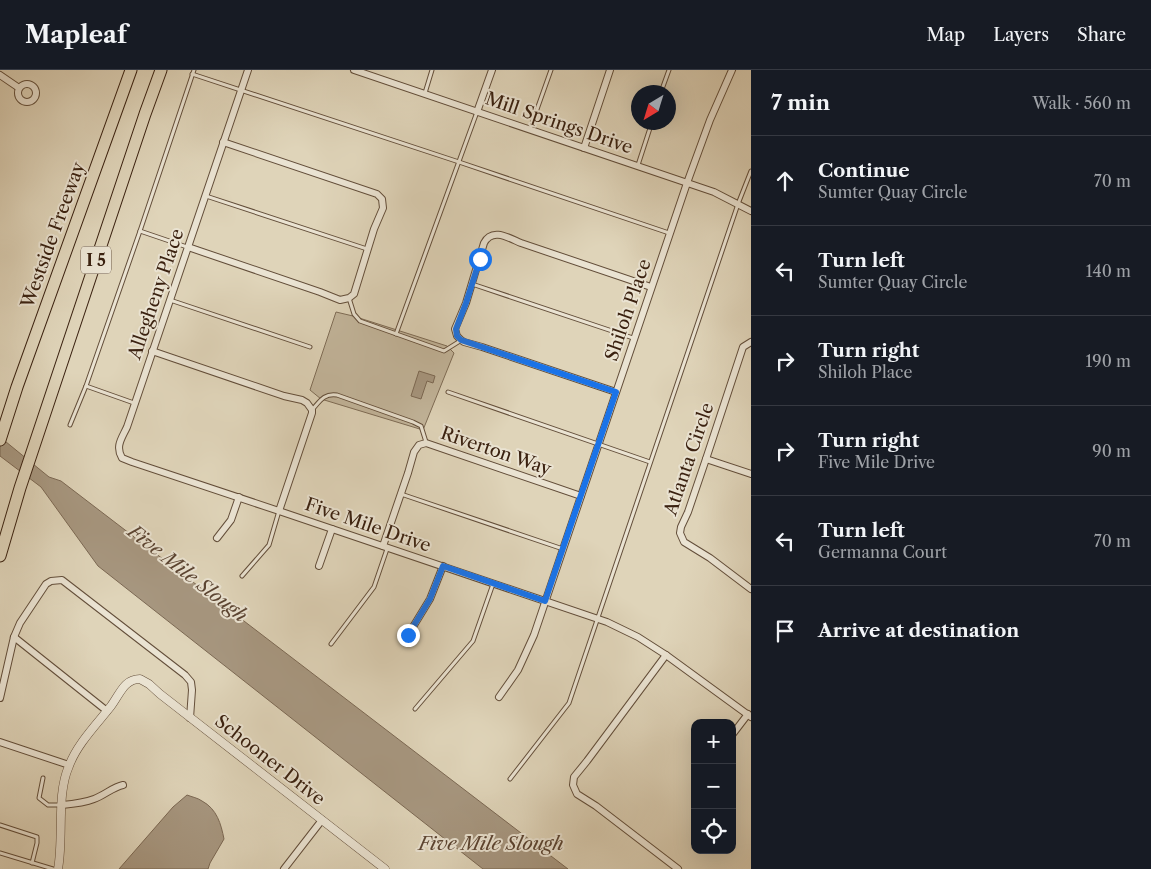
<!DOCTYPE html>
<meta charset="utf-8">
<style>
:root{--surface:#171b24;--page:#242831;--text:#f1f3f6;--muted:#9ea1a6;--line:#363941}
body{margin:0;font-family:"Libre Caslon Text",serif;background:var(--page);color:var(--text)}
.controls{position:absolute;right:15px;bottom:15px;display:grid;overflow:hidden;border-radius:10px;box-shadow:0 5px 20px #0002}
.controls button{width:45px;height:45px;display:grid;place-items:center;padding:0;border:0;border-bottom:1px solid var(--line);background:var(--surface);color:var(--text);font:25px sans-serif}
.compass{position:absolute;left:631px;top:15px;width:45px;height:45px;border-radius:50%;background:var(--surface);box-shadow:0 5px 20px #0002;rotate:218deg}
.stop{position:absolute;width:15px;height:15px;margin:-11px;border:4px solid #1a73e8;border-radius:50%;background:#fff}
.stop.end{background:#1a73e8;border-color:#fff;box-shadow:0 1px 5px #0008}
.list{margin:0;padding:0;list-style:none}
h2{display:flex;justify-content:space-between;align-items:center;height:65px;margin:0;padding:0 20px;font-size:21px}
h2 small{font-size:16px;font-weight:400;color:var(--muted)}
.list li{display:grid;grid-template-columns:32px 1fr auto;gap:15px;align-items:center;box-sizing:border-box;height:90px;padding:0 20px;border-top:1px solid var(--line)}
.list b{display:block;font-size:19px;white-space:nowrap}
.list p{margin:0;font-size:16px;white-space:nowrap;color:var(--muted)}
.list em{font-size:16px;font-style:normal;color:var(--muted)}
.icon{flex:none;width:28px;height:28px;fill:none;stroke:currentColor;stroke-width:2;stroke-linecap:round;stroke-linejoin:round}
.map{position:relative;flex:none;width:751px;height:799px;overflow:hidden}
header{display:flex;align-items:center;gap:30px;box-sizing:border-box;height:70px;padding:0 25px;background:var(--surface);border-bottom:1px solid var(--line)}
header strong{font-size:24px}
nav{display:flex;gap:28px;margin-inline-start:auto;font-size:18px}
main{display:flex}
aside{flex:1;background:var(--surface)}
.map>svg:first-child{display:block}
.green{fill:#c3b69c;stroke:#7e6c56}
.water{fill:#a79780;stroke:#7b6853}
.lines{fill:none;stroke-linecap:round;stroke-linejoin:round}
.service-casing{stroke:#634e3a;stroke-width:5}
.minor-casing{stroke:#634e3a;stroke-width:8}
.tertiary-casing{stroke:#634e3a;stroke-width:9}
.motorway-casing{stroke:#3a2110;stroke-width:13}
.service{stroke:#eae3d2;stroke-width:3}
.minor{stroke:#eae3d2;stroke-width:6}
.tertiary{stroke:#eae3d2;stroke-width:8}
.motorway{stroke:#dfd4b9;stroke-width:11}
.route{stroke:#1a73e8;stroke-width:6}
.labels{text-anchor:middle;stroke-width:4;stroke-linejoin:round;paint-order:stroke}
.shield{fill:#eae3d2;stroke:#6f5b4a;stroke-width:1}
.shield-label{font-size:16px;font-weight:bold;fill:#3a2110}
.street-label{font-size:18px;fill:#3a2110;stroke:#eae3d2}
.water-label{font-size:19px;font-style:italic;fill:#5b4432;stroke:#eae3d2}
</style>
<header>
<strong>Mapleaf</strong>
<nav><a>Map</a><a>Layers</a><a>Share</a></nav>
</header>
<main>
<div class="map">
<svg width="751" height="799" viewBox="0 0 751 799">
<rect width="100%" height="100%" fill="#dfd4b9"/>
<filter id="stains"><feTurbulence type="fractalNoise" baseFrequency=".004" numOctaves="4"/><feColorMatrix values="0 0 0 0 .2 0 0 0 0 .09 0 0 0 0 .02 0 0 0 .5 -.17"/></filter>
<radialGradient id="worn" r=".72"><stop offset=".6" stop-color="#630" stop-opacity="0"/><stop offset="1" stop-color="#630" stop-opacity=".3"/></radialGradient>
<path class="green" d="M336,242l17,4 94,30 7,7 -31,77 -102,-31 -11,-9z"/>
<g class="water">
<path d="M419,301l16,5 -2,7 -6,-2 -6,18 -10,-3z"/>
<path d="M0,367l49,40 12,4 507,388h-85l-385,-303 -57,-79 -41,-31z"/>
<path d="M187,725c5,2 11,3 15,6 15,8 19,23 22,38l-14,24 -2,6h-89l54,-62z"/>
</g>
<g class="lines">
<g class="service-casing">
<g id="service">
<path d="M192,4l267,88 210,71"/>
<path d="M661,22l8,-22"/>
<path d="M425,23l7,-23"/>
<path d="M530,59l21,-59"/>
<path d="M638,95l14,-43"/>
<path d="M206,126l161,53"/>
<path d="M140,161l47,16"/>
<path d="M472,214l161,54"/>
<path d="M349,228l5,16 6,7 84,30 16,-10"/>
<path d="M170,230l140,47"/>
<path d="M396,264l81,-222"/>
<path d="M86,316l48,17"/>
<path d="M448,322l202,70"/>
<path d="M312,340c8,-9 12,-17 25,-15l76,27 8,4 5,16"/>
<path d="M70,355l16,-39 54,-155 54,-161"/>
<path d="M401,424l162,55"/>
<path d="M242,506l27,-31 10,-34"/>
<path d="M331,574l43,-57 13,-38"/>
<path d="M415,639l58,-68 20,-57"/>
<path d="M43,708l-4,20 9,7h14"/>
<path d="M510,709l59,-76 169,-499 13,-33"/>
<path d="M0,755l37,12v6l-5,20"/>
<path d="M0,783l53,16"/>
</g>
</g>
<g class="minor-casing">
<g id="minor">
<path d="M248,0l-121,357c-5,11 -12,19 -5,31l10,4 147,49 328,111 31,15 28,18 85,62"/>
<path d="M354,0l360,122 37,19"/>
<path d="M0,5l19,13"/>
<circle cx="27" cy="23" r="9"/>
<path d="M477,42l15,-42"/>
<path d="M584,78l26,-78"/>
<path d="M188,177l132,45 20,8 9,-2 5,-4 20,-65 9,-21 -1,-9 -5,-5 -154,-52"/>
<path d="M751,272l-8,5 -37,112 -18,53 -7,15 -1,6 4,9 26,16 41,31"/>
<path d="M152,281l132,45 18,4 5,3 5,7v3l-33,98"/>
<path d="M616,322l-134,-45 -18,-5 -3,-2 -4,-4 -2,-7 11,-26 18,-60c8,-16 25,-5 37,0l130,44"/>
<path d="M706,389l45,15"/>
<path d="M217,468l14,-18 8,-23"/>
<path d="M383,476l25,-73 6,-21 5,-7 7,-2 155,53"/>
<path d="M319,496l13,-37"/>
<path d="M408,565l22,-36 13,-33"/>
<path d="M14,567l93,74"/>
<path d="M666,585l-79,106 -13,16 -1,8 4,9 19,12 82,63"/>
<path d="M499,627l19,-27 16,-35 153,-452 23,-63 22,-50"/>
<path d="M0,628l14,-61 6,-14 26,-39 5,-3 11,-1 123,95 6,7 1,8 -2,28"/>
<path d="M732,665l16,-21"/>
<path d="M0,672l69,23"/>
<path d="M62,735c11,-1 22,-2 32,-6 11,-4 19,-12 29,-14"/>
<path d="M284,799l38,-49"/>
</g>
</g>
<g class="tertiary-casing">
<path id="tertiary" d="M58,799c6,-32 -2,-74 11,-103 8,-22 28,-42 42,-60 9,-12 13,-27 29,-27l9,5 11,10 225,175"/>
</g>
<g class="motorway-casing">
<g id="motorway">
<path d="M0,370l17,-53 114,-317"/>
<path d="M0,486l20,-68 125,-374 16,-44"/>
</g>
</g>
<use href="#service" class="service"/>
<use href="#minor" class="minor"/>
<use href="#tertiary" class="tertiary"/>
<use href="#motorway" class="motorway"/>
</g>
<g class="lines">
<path class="route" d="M408,565l22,-36 13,-33 102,35 71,-209 -155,-52 -4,-4 -1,-7 10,-26 14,-44"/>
</g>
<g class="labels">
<rect class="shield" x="81" y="176.5" width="30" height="27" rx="4"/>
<g class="shield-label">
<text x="96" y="196">I 5</text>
</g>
<g class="street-label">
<text transform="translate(559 53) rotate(19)" y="6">Mill Springs Drive</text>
<text transform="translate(53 165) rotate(-70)" y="6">Westside Freeway</text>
<text transform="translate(156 224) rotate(-71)" y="6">Allegheny Place</text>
<text transform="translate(628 240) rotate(-71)" y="6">Shiloh Place</text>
<text transform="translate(496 381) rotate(19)" y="6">Riverton Way</text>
<text transform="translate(689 389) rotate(-71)" y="6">Atlanta Circle</text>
<text transform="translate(368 455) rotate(19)" y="6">Five Mile Drive</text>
<text transform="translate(270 690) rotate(38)" y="6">Schooner Drive</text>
</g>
<g class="water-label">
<text transform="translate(188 503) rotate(38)" y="7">Five Mile Slough</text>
<text x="491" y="780">Five Mile Slough</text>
</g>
</g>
<rect width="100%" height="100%" filter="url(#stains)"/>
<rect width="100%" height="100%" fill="url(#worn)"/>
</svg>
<div class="controls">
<button>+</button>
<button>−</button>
<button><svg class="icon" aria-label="locate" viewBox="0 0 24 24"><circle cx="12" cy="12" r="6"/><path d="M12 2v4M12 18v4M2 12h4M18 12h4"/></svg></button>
</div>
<svg class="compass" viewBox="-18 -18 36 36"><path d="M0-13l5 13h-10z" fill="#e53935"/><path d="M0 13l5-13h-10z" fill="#9ea1a6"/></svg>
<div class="stop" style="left:480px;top:189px"></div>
<div class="stop end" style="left:408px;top:565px"></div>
</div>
<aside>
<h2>7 min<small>Walk · 560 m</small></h2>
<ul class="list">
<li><svg class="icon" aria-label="ahead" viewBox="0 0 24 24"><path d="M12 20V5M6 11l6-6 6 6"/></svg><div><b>Continue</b><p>Sumter Quay Circle</p></div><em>70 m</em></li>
<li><svg class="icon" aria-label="left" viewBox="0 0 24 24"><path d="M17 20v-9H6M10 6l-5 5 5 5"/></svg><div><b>Turn left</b><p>Sumter Quay Circle</p></div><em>140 m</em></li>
<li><svg class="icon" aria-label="right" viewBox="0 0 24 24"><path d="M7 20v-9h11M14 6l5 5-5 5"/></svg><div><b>Turn right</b><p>Shiloh Place</p></div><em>190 m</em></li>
<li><svg class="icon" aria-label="right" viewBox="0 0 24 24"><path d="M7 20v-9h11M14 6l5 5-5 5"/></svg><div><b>Turn right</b><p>Five Mile Drive</p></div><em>90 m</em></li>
<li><svg class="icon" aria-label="left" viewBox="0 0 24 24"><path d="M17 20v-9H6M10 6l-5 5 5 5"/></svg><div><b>Turn left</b><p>Germanna Court</p></div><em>70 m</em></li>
<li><svg class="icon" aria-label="arrive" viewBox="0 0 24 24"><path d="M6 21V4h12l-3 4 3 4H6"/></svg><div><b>Arrive at destination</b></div></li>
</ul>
</aside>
</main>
